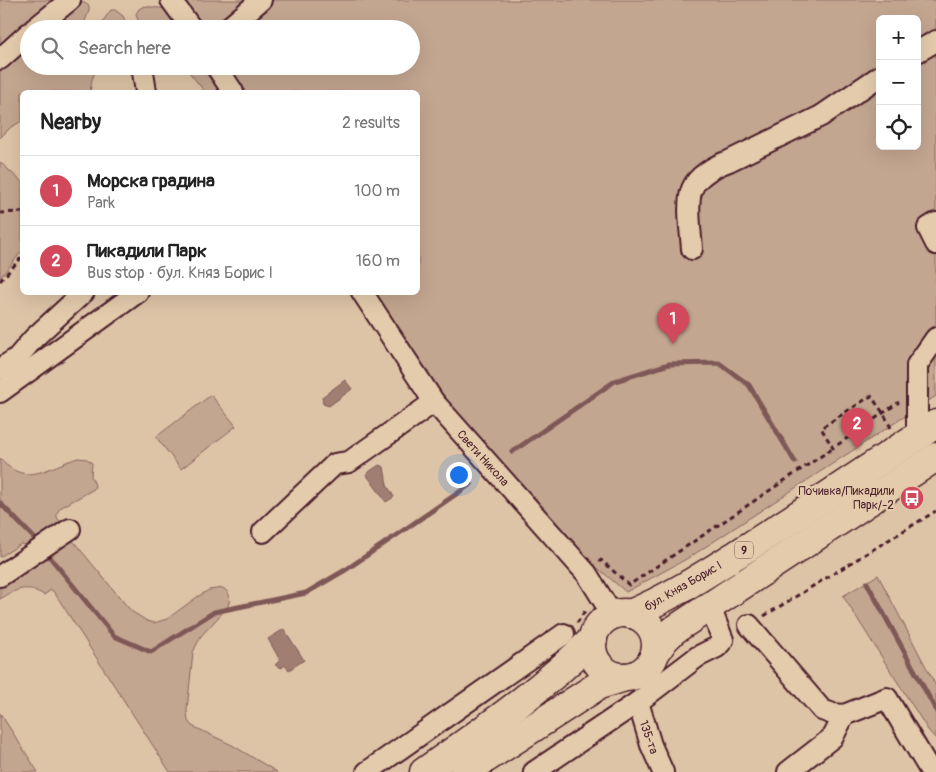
<!DOCTYPE html>
<meta charset="utf-8">
<style>
:root{--surface:#fff;--page:#f2f2f2;--text:#222;--muted:#767676;--line:#e0e0e0;--accent:#d1495b}
body{margin:0;font-family:Pangolin,sans-serif;background:var(--page);color:var(--text)}
.controls{position:absolute;right:15px;top:15px;display:grid;overflow:hidden;border-radius:8px;box-shadow:0 5px 20px #0002}
.controls button{width:45px;height:45px;display:grid;place-items:center;padding:0;border:0;border-bottom:1px solid var(--line);background:var(--surface);color:var(--text);font:25px sans-serif}
.you{position:absolute;left:458px;top:474px;width:18px;height:18px;margin:-12px;border:4px solid #fff;border-radius:50%;background:#1a73e8;box-shadow:0 0 0 8px #1a73e833}
.badge{display:grid;place-items:center;width:32px;height:32px;border-radius:50%;background:var(--accent);color:#fff;font-size:16px;font-weight:700}
.pin{position:absolute;translate:-50% -41px;filter:drop-shadow(0 1px 2px #0008)}
.pin::after{content:'';position:absolute;top:26px;width:18px;height:15px;background:inherit;clip-path:polygon(0 0,100% 0,50% 100%)}
.list{margin:0;padding:0;list-style:none}
h2{display:flex;justify-content:space-between;align-items:center;height:65px;margin:0;padding:0 20px;font-size:21px}
h2 small{font-size:16px;font-weight:400;color:var(--muted)}
.list li{display:grid;grid-template-columns:32px 1fr auto;gap:15px;align-items:center;box-sizing:border-box;height:70px;padding:0 20px;border-top:1px solid var(--line)}
.list b{display:block;font-size:19px;white-space:nowrap}
.list p{margin:0;font-size:16px;white-space:nowrap;color:var(--muted)}
.list em{font-size:16px;font-style:normal;color:var(--muted)}
.icon{flex:none;width:28px;height:28px;fill:none;stroke:currentColor;stroke-width:2;stroke-linecap:round;stroke-linejoin:round}
.map{position:relative;flex:none;width:936px;height:772px;overflow:hidden}
.search{position:absolute;background:var(--surface);box-shadow:0 5px 20px #0002;left:20px;top:20px;width:400px;height:55px;display:flex;align-items:center;gap:12px;box-sizing:border-box;padding:0 18px;border-radius:28px;color:var(--muted);font-size:19px}
.panel{position:absolute;background:var(--surface);box-shadow:0 5px 20px #0002;left:20px;top:90px;width:400px;height:205px;border-radius:8px}
.map>svg:first-child{display:block}
.green{fill:#c3a690;stroke:#86625e;fill-rule:evenodd}
.water{fill:#a07e72;stroke:#7e5856}
.lines{fill:none;stroke-linecap:round;stroke-linejoin:round}
.stream{stroke:#7e5856;stroke-width:5}
.minor-casing{stroke:#4a1f2b;stroke-width:24}
.highway-casing{stroke:#4a1f2b;stroke-width:31}
.path{stroke:#4a1f2b;stroke-width:3;stroke-dasharray:5 4;stroke-linecap:butt}
.minor{stroke:#e4cbac;stroke-width:20}
.highway{stroke:#e4cbac;stroke-width:28}
.labels{text-anchor:middle;stroke-width:4.5;stroke-linejoin:round;paint-order:stroke}
.shield{fill:#e4cbac;stroke:#785352;stroke-width:1}
.shield-label{font-size:11px;font-weight:bold;fill:#4a1f2b}
.street-label{font-size:12px;fill:#4a1f2b;stroke:#e4cbac}
.poi-label{font-size:12px;fill:#4a1f2b;stroke:#e4cbac;text-anchor:end}
</style>
<div class="map">
<svg width="936" height="772" viewBox="0 0 936 772">
<rect width="100%" height="100%" fill="#dec4a7"/>
<filter id="ink" filterUnits="userSpaceOnUse"><feTurbulence type="fractalNoise" baseFrequency=".02" numOctaves="2"/><feDisplacementMap in="SourceGraphic" scale="10" xChannelSelector="R" yChannelSelector="G"/><feConvolveMatrix kernelMatrix="1 2 1 2 8 2 1 2 1" color-interpolation-filters="sRGB"/></filter>
<g filter="url(#ink)">
<g class="green">
<path d="M0,0h60l-60,47z"/>
<path d="M180,0h756v396l-246,161 -64,35 -39,-33 -82,-90 -57,-67 -72,-109 42,-1v-200h-174l-18,-26h185v-37h-211zM880,19h37v127h-37z"/>
<path d="M83,2l6,4c1,8 -6,14 -5,23h-41l32,-26z"/>
<path d="M144,6l22,3 17,20h-42l-5,-15 3,-5z"/>
<path d="M111,10h4l8,6 5,13h-31z"/>
<path d="M29,40v26h69l-6,13 -2,13h-68v29l-11,6 -11,11v-75z"/>
<path d="M184,66h20l4,10 12,16h-15z"/>
<path d="M0,162l22,20v69l-22,27z"/>
<path d="M211,395l25,31 -55,43 -25,-32z"/>
<path d="M78,458l9,1 5,4 -1,13 4,9 -1,4 -34,19 -3,5v4l17,25 57,69 16,10 7,2 13,-4 30,-22 12,-7 14,-2c8,5 8,12 4,20l-26,28 -8,16 -6,58 1,11 4,5 40,19 45,27h-107l-116,-180 -3,-2 -7,5c-19,-11 -27,-6 -44,4v-20l30,-30 -2,-4 -7,-1 -21,13v-98c27,29 47,8 78,-1z"/>
<path d="M878,575l58,111v53l-8,-9 -85,-134z"/>
<path d="M0,713l38,59h-38z"/>
</g>
<g class="water">
<path d="M345,380l7,9 -23,17 -6,-2 -1,-7z"/>
<path d="M379,465l5,2 3,18 7,12 -8,5 -20,-28z"/>
<path d="M284,629l20,31 -15,10 -5,-5 -2,3 -7,-3 5,-5 -12,-21z"/>
</g>
<g class="lines">
<g class="stream">
<path d="M512,452l103,-71 54,-17 50,-1 30,22 46,77"/>
<path d="M0,503l40,41"/>
<path d="M45,551l69,85 37,16 63,-40 92,-19 41,-24 124,-85"/>
<path d="M867,583l69,127"/>
</g>
<g class="minor-casing">
<g id="minor">
<path d="M171,0l21,29"/>
<path d="M34,29l36,-29"/>
<path d="M227,29l34,-29"/>
<path d="M917,52l19,-11"/>
<path d="M0,59l29,-26"/>
<path d="M142,66l4,26"/>
<path d="M216,66l17,26"/>
<path d="M936,223l-8,5 8,16"/>
<path d="M692,249c-1,-16 -6,-45 0,-60 5,-13 24,-24 37,-28l92,-45 59,-40"/>
<path d="M362,292l72,110 153,172 26,42"/>
<path d="M0,369l17,-11 17,-20 50,-46"/>
<path d="M0,392l138,-100"/>
<path d="M917,436v-71l19,-27"/>
<path d="M263,532l72,-68 14,-2 85,-60"/>
<path d="M0,576l70,-47"/>
<path d="M749,625l73,85 11,4 11,1 43,-17 44,74"/>
<path d="M638,702l13,43 12,27"/>
<path d="M367,772l197,-138"/>
<path d="M534,772l104,-70 59,-45 20,-10 6,-7 -13,-33"/>
<path d="M788,772l45,-35 11,-22"/>
</g>
</g>
<g class="highway-casing">
<g id="highway">
<circle cx="624" cy="645" r="32"/>
<path d="M630,614c39,-16 74,-39 109,-61 67,-42 131,-86 197,-129"/>
<path d="M654,655l10,-15 10,-10 262,-173"/>
<path d="M424,772c58,-41 118,-82 169,-133"/>
<path d="M465,772l134,-87 26,-8"/>
</g>
</g>
<g class="path">
<path d="M0,213l22,-1"/>
<path d="M0,281l22,-24"/>
<path d="M891,428l-7,-14 -13,-18 -50,32 12,20 66,-46"/>
<path d="M599,562l2,-2 28,25 204,-137"/>
<path d="M764,616l172,-105"/>
<path d="M577,623l10,-15"/>
</g>
<use href="#minor" class="minor"/>
<use href="#highway" class="highway"/>
</g>
</g>
<defs>
<g id="bus-disc" transform="scale(1.25)"><circle r="9.5" fill="#d1495b" stroke="#e4cbac"/><path d="M-5-6H5V4H4V6H2V4H-2V6H-4V4H-5ZM-3.5-4V0h7V-4ZM-3.5 1.2v1.5H-2V1.2ZM2 1.2v1.5H3.5V1.2Z" fill="#fff"/></g>
</defs>
<g fill-rule="evenodd">
<use href="#bus-disc" x="912" y="498"/>
</g>
<g class="labels">
<rect class="shield" x="735" y="541.5" width="18" height="17" rx="4"/>
<g class="shield-label">
<text x="744" y="554">9</text>
</g>
<g class="street-label">
<text transform="translate(483 458) rotate(48)" y="4">Свети Никола</text>
<text transform="translate(683 586) rotate(-30)" y="4">бул. Княз Борис I</text>
<text transform="translate(649 737) rotate(71)" y="4">135-та</text>
</g>
<g class="poi-label">
<text x="894" y="495">Почивка/Пикадили<tspan x="894" dy="14">Парк/-2</tspan></text>
</g>
</g>
</svg>
<div class="controls">
<button>+</button>
<button>−</button>
<button><svg class="icon" aria-label="locate" viewBox="0 0 24 24"><circle cx="12" cy="12" r="6"/><path d="M12 2v4M12 18v4M2 12h4M18 12h4"/></svg></button>
</div>
<div class="you"></div>
<div class="pin badge" style="left:673px;top:344px">1</div>
<div class="pin badge" style="left:857px;top:449px">2</div>
<div class="search"><svg class="icon" aria-label="search" viewBox="0 0 24 24"><circle cx="10" cy="10" r="6"/><path d="M15 15l6 6"/></svg>Search here</div>
<section class="panel">
<h2>Nearby<small>2 results</small></h2>
<ul class="list">
<li><span class="badge">1</span><div><b>Морска градина</b><p>Park</p></div><em>100 m</em></li>
<li><span class="badge">2</span><div><b>Пикадили Парк</b><p>Bus stop · бул. Княз Борис I</p></div><em>160 m</em></li>
</ul>
</section>
</div>
